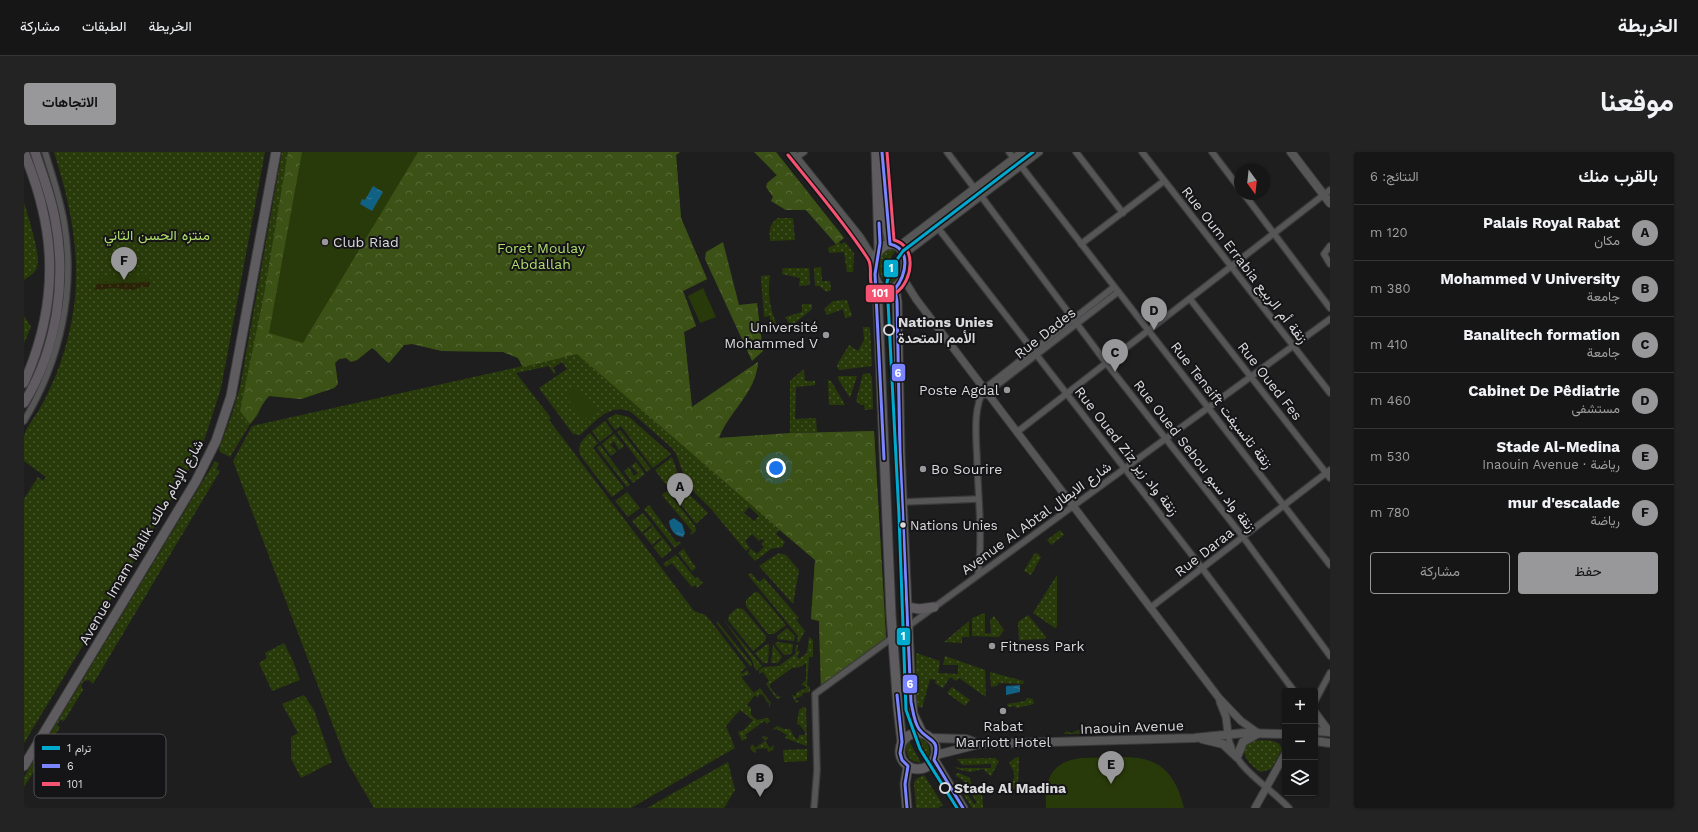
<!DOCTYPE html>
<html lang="ar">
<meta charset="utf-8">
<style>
:root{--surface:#161617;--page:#232324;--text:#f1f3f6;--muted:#9e9fa1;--line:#353536;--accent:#98989a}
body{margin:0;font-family:"Work Sans",Vazirmatn,sans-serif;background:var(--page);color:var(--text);direction:rtl}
.controls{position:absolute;right:12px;bottom:12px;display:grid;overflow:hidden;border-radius:4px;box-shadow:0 1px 3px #0004}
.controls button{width:36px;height:36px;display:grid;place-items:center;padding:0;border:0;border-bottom:1px solid var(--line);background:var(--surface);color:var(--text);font:20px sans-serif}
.compass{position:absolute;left:1210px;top:12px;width:36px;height:36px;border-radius:50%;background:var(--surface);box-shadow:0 1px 3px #0004;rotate:165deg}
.you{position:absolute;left:752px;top:316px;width:14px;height:14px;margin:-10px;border:3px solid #fff;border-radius:50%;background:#1a73e8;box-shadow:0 0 0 6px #1a73e833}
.badge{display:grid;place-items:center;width:26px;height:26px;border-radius:50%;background:var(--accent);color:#111;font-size:13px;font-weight:700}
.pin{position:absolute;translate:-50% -33px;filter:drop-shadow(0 1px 2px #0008)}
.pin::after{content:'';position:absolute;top:21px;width:14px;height:12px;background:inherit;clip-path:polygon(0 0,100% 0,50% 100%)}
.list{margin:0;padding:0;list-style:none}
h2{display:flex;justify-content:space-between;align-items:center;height:52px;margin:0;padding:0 16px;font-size:17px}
h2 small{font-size:13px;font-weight:400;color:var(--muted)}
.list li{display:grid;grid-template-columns:26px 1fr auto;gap:12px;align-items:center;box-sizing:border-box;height:56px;padding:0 16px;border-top:1px solid var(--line)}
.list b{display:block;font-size:15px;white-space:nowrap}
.list p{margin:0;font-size:13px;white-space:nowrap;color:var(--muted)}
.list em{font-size:13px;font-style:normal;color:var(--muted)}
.actions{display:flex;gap:8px;padding:12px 16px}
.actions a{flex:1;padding:9px 0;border:1px solid var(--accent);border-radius:4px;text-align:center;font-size:14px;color:var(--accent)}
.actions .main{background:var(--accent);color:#111}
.icon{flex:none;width:22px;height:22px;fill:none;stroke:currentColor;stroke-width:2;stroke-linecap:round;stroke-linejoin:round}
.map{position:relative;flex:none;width:1306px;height:656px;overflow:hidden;direction:ltr;border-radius:4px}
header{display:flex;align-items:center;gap:24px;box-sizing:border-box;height:56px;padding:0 20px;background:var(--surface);border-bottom:1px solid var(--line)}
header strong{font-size:19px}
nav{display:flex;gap:22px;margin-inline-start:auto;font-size:14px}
.intro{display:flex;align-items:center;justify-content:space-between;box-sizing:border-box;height:96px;padding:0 24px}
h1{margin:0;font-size:28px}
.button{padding:10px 18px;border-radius:4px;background:var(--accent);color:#111;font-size:14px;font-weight:700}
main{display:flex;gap:24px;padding:0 24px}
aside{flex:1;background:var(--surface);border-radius:4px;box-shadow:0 1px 3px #0004}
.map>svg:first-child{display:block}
.green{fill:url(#green-dots);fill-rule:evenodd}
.forest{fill:url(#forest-crowns)}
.sand{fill:url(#sand-dots)}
.pitch{fill:#293a0a}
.water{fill:url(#water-ripples)}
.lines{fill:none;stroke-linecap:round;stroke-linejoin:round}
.minor-casing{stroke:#3a3a3b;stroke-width:8}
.tertiary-casing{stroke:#3a3a3b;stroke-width:9}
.secondary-casing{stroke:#3a3a3b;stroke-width:10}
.primary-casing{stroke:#3a3a3b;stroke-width:11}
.trunk-casing{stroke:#3a3a3b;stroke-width:11}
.minor{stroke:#565657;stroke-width:5.5}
.tertiary{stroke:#565657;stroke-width:7}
.secondary{stroke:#565657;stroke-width:8}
.primary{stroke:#5f5c60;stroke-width:9}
.trunk{stroke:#605b61;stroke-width:9}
.bus-1-casing{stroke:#151417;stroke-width:6}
.bus-2-casing{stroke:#151417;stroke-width:6}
.bus-1{stroke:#7a85ff;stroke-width:3}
.bus-2{stroke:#f65372;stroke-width:3}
.tram-1-casing{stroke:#151417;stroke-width:6}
.tram-1{stroke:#00a9ce;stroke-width:3}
.poi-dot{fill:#98989a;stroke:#151417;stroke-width:1.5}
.stop-dot{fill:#151417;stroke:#dadadc;stroke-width:2}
.bus-dot{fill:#dadadc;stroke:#151417;stroke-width:1.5}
.labels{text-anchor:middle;stroke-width:4;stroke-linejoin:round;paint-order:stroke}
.bus-label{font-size:13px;fill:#dadadc;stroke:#151417;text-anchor:start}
.park-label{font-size:14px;fill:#b0dd6b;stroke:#151417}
.poi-label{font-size:14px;fill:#dadadc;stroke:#151417;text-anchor:start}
.street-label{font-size:14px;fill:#dadadc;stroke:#151417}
.stop-label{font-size:14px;font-weight:bold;fill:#dadadc;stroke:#151417;text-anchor:start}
.key{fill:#151417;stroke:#504f52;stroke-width:1}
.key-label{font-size:11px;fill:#dadadc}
.line-badge{stroke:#151417;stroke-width:1.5}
.badge-label{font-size:11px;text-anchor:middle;font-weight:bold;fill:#fff}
</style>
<header>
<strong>الخريطة</strong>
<nav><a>الخريطة</a><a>الطبقات</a><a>مشاركة</a></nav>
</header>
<div class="intro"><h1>موقعنا</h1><a class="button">الاتجاهات</a></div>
<main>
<aside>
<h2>بالقرب منك<small>النتائج: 6</small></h2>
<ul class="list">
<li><span class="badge">A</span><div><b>Palais Royal Rabat</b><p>مكان</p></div><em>120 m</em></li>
<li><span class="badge">B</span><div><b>Mohammed V University</b><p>جامعة</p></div><em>380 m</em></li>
<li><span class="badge">C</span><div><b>Banalitech formation</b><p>جامعة</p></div><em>410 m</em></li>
<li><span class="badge">D</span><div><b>Cabinet De Pêdiatrie</b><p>مستشفى</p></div><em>460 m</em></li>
<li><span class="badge">E</span><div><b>Stade Al-Medina</b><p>رياضة · Inaouin Avenue</p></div><em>530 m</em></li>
<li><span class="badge">F</span><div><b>mur d'escalade</b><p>رياضة</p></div><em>780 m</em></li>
</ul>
<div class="actions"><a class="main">حفظ</a><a>مشاركة</a></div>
</aside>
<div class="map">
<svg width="1306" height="656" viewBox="0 0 1306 656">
<defs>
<pattern id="green-dots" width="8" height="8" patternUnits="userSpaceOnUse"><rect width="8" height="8" fill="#293a0a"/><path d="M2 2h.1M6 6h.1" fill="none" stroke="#47562d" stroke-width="1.8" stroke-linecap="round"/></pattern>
<pattern id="forest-crowns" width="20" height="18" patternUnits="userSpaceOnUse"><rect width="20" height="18" fill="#3c5116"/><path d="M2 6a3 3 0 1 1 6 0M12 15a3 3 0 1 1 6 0" fill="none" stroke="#586937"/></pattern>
<pattern id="sand-dots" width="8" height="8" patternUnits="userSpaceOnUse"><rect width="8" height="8" fill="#2b2307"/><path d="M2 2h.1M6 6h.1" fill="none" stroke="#49422b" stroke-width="1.8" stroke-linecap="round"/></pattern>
<pattern id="water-ripples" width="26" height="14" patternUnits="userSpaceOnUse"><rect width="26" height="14" fill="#116184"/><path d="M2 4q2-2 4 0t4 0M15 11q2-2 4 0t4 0" fill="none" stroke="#337795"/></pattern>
</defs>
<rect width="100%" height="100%" fill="#1e1e1f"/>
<g class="green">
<path d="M5,0c6,5 9,22 12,31 25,75 16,142 -17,213v-4c27,-55 37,-116 25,-176 -5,-22 -13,-43 -20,-64z"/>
<path d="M30,0h211l-44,236 -16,50 -3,6 -8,-4 -2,4 8,5 -8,16 -168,278v-244l14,-22 5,4 3,-4 -22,-16c0,-7 0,-16 0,-24 1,-9 12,-21 16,-29 6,-10 11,-22 16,-33 31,-79 23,-144 -2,-223z"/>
<path d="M258,0h398l-4,3 5,63 26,61 -24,12 13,35 -12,6 8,75 66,-45c-2,31 -29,49 -39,76l155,-7 12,207 -65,51 -2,-68 -8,-2 4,-59 -36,-30 -3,4 9,8 -3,5 -11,2 -16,12 -7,-8 3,-4 6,5 7,-7 -3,-3 3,-3 -2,-2 -3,2 -7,-7 -7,7 5,7 -4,3 -35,-42 -23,-23 -12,-32 -4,-6 -41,-36c-21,-10 -36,10 -51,23l-7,-1 -34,-46 28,-19 -5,-7 -9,6 3,5 -2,1 -5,-8 -33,7 35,45 -2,2 145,191 11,4 5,5 36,47 -5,5 1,2 5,-4 4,6 -2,-2 -8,3 13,16 6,-5 11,15 -2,4v-4l-2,-1 -4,-7 -4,-1 -1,4 -3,-3 -8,10 4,3v7l6,5 11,-2 2,3 -3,3 -3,-3 -19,14 2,3 -5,3 -4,-9 6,-2 9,-10 -13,-10 -14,16 9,22 -104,60h-257l-28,-48 -113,-299 19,-35 271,-60 -5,-8 -15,-6 -61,-1 -30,-7 -8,1 -15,18c-8,-5 -10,-11 -17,-15l-15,12 -6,2 -5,-4 -7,1 -4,4 3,21 -4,4 -33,11 -32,-3 -7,7 -4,12 -8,9 -20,33 -10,-5 -1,-3 13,-35 8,-27zM725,355l10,9 -5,5 -10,-8z"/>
<path d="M732,0h20l68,86 -5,4 2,2 4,-2 9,11 -1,19h-6l-3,-20 -15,1 -1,-5 8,-4 -30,-34h-20l-15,-9 13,-17z"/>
<path d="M0,51c4,13 17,52 13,64 -1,6 -8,9 -13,13z"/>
<path d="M754,66h15l2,22 -25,1c-1,-10 -1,-17 8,-23z"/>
<path d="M868,96l4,2 -9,13 -5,16c-3,-6 -4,-22 1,-27 2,-2 6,-3 9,-4z"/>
<path d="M874,107c1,8 0,17 -4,24h-5l3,-13z"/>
<path d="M797,115l1,14h8l1,9 -4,2 -8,-6h-4l-1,-18z"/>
<path d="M759,116h26l1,17 -11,1 1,-8 -18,-4z"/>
<path d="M746,123c-3,20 0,36 9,54l-8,1 -1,-14 -6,1 -3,-41z"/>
<path d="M823,148l5,16 -7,2 -2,-9 -16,6 -3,-6 9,-8z"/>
<path d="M778,152h10v5l-21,17 -6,-9 17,-5z"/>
<path d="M0,164l7,11 -7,16z"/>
<path d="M839,175h7l2,39 -33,4 -2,-4 1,-3 11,-18 9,6 6,-11z"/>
<path d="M780,217l1,12h10v4l-19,2 -1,32 21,-1 1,14 -27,1v-52z"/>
<path d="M845,221l3,4 1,32 -8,1 -1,-5h-3l-5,-4 7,-27z"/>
<path d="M814,224h19l-7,22 -12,-19z"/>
<path d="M804,228l3,1 14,24h-16z"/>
<path d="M592,262l13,3 42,37 -18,14 -32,-42 -6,4 -8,-11z"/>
<path d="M581,269l8,11 -13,10 -8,-11z"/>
<path d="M596,278l31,39 -4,3 -30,-40z"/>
<path d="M566,281l8,10 -5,5 31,40 -12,9 -32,-42c-3,-11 3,-16 10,-22z"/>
<path d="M590,282l10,12 -5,4 -5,-9 -4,4 7,6 -6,5 -9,-12z"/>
<path d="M576,293l30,40 -3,2 -30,-39z"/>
<path d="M648,305l7,20 -12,9 -12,-16z"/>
<path d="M191,309l4,2 -3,6 4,2 -127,213 -4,-4 -5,1 -3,4 2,5 -19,31 -4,-1 -3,5 3,2 -21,35 -3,-2 -3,6 3,2 -12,19v-10z"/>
<path d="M612,310l9,12 -12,9 -9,-12 5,-4 5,9 4,-3 -7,-7z"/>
<path d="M656,329l6,10 22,22 -12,11 -27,-35z"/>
<path d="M643,339l28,35 1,5 -5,4 -1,-1 2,-3 -30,-36z"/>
<path d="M603,340l13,16 -12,9 -13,-16z"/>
<path d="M625,353l28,38 3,-2 1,2 -6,5 -31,-39z"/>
<path d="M619,361l29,37 -10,8 -9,-11 9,-8 -2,-1 -8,7 -9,-11 9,-7 -1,-2 -9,8 -10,-12z"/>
<path d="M1036,378l4,5 -13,10 -4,-5z"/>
<path d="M661,396l-1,2 12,18 -4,3 -14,-18z"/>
<path d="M755,401l7,2 13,15 -6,34 -34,-38z"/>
<path d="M1013,401l4,4 -10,18 -7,-4 10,-17z"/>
<path d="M652,403l19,23 2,-1 6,6 -6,5 -2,-3 -3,2 -20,-24 -6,4 -3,-3z"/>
<path d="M727,421l8,9 5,-4 35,40 -3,2 9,11 -6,11h-2l1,-6 -50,-61z"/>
<path d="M1033,423v52l-2,1 -22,-15z"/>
<path d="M731,440l4,1 27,32 -12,9h-6l-22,-28v-6z"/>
<path d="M713,456l6,1 23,27 -1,5 -12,10 -25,-31 1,-5z"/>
<path d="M961,461v21l6,-1 -1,-13 4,-4 10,14 -5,7 -27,-1v-18z"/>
<path d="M1004,463l18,22 -1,2 -26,1 -1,-18z"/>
<path d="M699,467l39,47 -6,5 -5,-13z"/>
<path d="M693,469l35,43v2h-2l-33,-42z"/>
<path d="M945,469v16h-7v6l-18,-1z"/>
<path d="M763,476l8,8 -1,5 -17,-2v-3z"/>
<path d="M785,485l4,3v17h-4l-2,29 3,1v5l-7,1 -1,3 -6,2v2l3,1 -3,2 -4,-8 4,1v-3l10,-5v-2l-5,-1 5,-5v-17l-6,4 -8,1 -22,16v3l7,9 5,1 -5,2 -11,-15 3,-3 -6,-9 -4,2v-4l5,-3 15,-1 16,-12 1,-9h2l-1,6h3l-3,5 2,3 8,-6z"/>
<path d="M753,490l16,2 -1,9 -4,2h-4l-9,-11z"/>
<path d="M260,491l9,18 7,19 -28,11 -13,-28 8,-5 -2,-5z"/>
<path d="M743,492l2,1 -1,18h-5l-8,-10z"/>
<path d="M749,493l9,12 -4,6h-7z"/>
<path d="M892,501l24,8 -2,12 20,1v-9h-15l2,-9 40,14 1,27 -27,-19 -3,3 -6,-4 -7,11 -8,-5 1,-3 -6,-1 -8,29 -6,-3z"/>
<path d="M966,520l34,9 -1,3 -25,-1 -1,3 -6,1z"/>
<path d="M928,535l18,13 -5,6 -18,-13z"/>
<path d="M280,543l10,15 18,52 -31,16 -10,-19v-22l7,-4 -16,-29z"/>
<path d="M1003,546l6,1 1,5 -18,4 -1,-2 -7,1 -1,-3 18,-3z"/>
<path d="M779,555h3l1,39 -22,-8 2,-3 -10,-6 -5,1 5,-4 7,3h6l4,8 4,3 1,-5h6v-3l-5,-7 -3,-1 2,-14z"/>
<path d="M1063,572l12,3 -1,6 -35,1 4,-3 4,2 13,-5z"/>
<path d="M740,584l5,2 -4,3 5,7 4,-3 -1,5 -5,2 -1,-4 -11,1v4l-3,-1 -3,-4 2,-4 3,4 10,-7 -3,-4z"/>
<path d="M892,586c11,0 17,11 11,21z"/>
<path d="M885,589l12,22 -8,-2c-7,-5 -9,-13 -4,-20z"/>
<path d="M1226,589c10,0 29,-4 32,8l-11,20 -10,3c-9,-5 -19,-15 -17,-26z"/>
<path d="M783,597v12l-23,1 -1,-12z"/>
<path d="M995,605l-1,31 -6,1 -2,-1c6,-14 6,-13 -1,-25l6,-5z"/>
<path d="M971,606l4,3 -8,15 -8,-7 -13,3 -13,-3 -2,-2 6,1h30v-4l-29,1 -5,-6z"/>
<path d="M704,610l7,28 -11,18h-77z"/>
<path d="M935,621l11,5 2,10 10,1 1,19h-11l-17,-27 5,2 14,21 3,-1 -14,-23 -7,-4 -1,-2z"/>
<path d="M900,623l19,30 -5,3h-22l-2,-25 2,-4z"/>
</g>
<g class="forest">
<path d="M264,0h392l-4,3 5,63 26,61 -24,12 13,35 -12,6 8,75 66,-45c-2,31 -29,49 -39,76l71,-5 84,-2 12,207 -65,51 -2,-68 -8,-2 4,-59 -238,-206 -54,13 -5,-9 -15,-6 -61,-1 -30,-7 -8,1 -15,18c-8,-5 -10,-11 -17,-15l-15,12 -6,2 -5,-4 -7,1 -4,4 3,21 -4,4 -33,11 -32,-3c-8,9 -11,19 -19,28l-10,-13 24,-116z"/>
<path d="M730,0h22l68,86 -8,6 -30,-34h-20l-15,-9 2,-4 -7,-10 1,-4 10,-8z"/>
<path d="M699,90l16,63 18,-2 6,48 -11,10 -47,-102 1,-7z"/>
</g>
<path class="sand" d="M126,130v5h-9l-8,3 -20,-2 -19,2 3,-6z"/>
<g class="pitch">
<path d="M278,0h116l-115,191 -34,-10z"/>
<path d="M126,122v8l-53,2 3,-6z"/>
<path d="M679,136l13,29 -16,6 -12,-27z"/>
<path d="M551,233l21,26 -12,9 -20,-26z"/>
<path d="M1057,606c51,0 88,-12 103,50h-138c-1,-28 4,-46 35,-50z"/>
</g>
<g class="water">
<path d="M349,34l10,6 -11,19 -12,-7 2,-5 3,1z"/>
<path d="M650,366l8,6 3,9 -2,4c-9,-1 -13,-8 -14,-16z"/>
<path d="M996,533v7l-14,3v-9z"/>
</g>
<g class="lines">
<g class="minor-casing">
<g id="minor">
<path d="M923,0l28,37"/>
<path d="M985,0l5,7"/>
<path d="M1052,0l47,61"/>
<path d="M1118,0l188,241"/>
<path d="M1188,0l28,37"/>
<path d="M773,5l7,-5"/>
<path d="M997,14l309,399"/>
<path d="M1220,42l86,114"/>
<path d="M957,44l126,168 136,173 87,119"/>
<path d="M914,76l264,340 92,123"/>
<path d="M1057,92l83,-63"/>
<path d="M1306,94l-6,8 6,10"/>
<path d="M1166,147l140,179"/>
<path d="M960,243l134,-103"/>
<path d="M0,269c36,-60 52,-130 40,-199 -4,-24 -12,-47 -19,-70"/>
<path d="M993,280l313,-242"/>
<path d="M879,350l75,-3"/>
<path d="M954,423c5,-38 0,-79 -1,-117 -1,-23 -4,-49 7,-69l130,-102"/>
<path d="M1126,456l180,-138"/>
<path d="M1291,549l15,-28"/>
<path d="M1204,582c4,34 40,51 61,74"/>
<path d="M790,656l3,-38 -2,-76 515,-375"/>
</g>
</g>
<g class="tertiary-casing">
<g id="tertiary">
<path d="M768,0l68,85 15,24"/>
<path d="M875,94l123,-94"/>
<path d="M880,102l135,-102"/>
<path d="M879,126l13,21 303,399 22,23 17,12"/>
<path d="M1196,550l6,15 2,17"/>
<path d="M1231,656l30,-54"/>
</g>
</g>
<g class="secondary-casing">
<g id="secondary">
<path d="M1267,0l39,51"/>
<path d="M1291,561l14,19"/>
<path d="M1291,579l15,1"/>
<path d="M907,586l35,1 13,5"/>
<path d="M1178,587l21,5 14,13 6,-15 14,-8"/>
<path d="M1291,589l15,2"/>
<path d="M912,603l43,-11 215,-6 50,-5 41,1"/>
</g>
</g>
<g class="primary-casing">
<g id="primary">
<path d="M852,0l3,98"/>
<path d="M858,0l5,77 3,15"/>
<path d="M869,92c21,5 14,48 -8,46 -18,-7 -14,-47 8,-46z"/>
<path d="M853,132l14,331 7,93 4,34"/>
<path d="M871,137l2,13 3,150 11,243 2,19 9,19"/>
<path d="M883,455l12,2 15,-2"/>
<circle cx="894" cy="599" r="18"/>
<path d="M910,608l29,48"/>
<path d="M0,614l172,-285 20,-40 15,-45 45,-244"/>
<path d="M883,656l-2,-24 3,-18"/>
</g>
</g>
<g class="trunk-casing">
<g id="trunk">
<path d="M0,231c25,-56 33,-116 18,-176 -4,-19 -11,-37 -18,-55"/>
<path d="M0,251c33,-54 43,-122 31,-184 -4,-23 -13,-45 -20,-67"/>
</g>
</g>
<use href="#minor" class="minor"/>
<use href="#tertiary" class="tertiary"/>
<use href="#secondary" class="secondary"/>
<use href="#primary" class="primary"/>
<use href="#trunk" class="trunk"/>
<g class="bus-1-casing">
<g id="bus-1">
<path d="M858,0l8,92c22,5 16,31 5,45l2,13 3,150 11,250c2,9 3,20 8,27 9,13 22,8 15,31l29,48"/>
<path d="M855,71l1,20 -5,31 9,185"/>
<path d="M873,543l5,47 -2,11 2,7 6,6 -3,18 2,24"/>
</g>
</g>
<g class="bus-2-casing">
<path id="bus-2" d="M764,3c27,34 56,67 80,104 6,9 -2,22 7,31 6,6 16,7 22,2 16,-12 20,-46 -3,-52l-7,-88"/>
</g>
<use href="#bus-1" class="bus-1"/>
<use href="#bus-2" class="bus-2"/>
<g class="tram-1-casing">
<path id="tram-1" d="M933,656l-37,-59 -14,-39 -7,-194 -12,-234 4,-14 12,-17 130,-99"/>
</g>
<use href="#tram-1" class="tram-1"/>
</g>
<g class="poi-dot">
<circle cx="301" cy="90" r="4"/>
<circle cx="802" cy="183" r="4"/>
<circle cx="983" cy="238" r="4"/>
<circle cx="899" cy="317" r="4"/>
<circle cx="968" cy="494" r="4"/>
<circle cx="979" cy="559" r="4"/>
</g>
<g class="stop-dot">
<circle cx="865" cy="178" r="5"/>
<circle cx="921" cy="636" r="5"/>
</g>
<circle class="bus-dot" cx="879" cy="373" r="3.5"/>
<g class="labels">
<g class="bus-label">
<text x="886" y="378">Nations Unies</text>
</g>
<g class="park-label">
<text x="133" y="88">منتزه الحسن الثاني</text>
<text x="517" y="101">Foret Moulay<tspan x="517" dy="16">Abdallah</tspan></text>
</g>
<g class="poi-label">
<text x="309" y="95">Club Riad</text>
<text x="794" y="180" text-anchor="end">Université<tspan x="794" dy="16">Mohammed V</tspan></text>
<text x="975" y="243" text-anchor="end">Poste Agdal</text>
<text x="907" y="322">Bo Sourire</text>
<text x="976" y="499">Fitness Park</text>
<text x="979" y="579" text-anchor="middle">Rabat<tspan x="979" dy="16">Marriott Hotel</tspan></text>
</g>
<g class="street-label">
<text transform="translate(1221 113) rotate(52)" y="5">Rue Oum Errabia زنقة أم الربيع</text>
<text transform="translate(1021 181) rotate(-38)" y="5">Rue Dades</text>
<text transform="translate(1246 229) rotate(52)" y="5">Rue Oued Fes</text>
<text transform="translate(1198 253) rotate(52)" y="5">Rue Tensift زنقة تانسيفت</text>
<text transform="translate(1103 299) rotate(52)" y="5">Rue Oued Ziz زنقة واد زيز</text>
<text transform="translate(1171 304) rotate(52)" y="5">Rue Oued Sebou زنقة واد سبو</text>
<text transform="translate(1012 366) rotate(-36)" y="5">Avenue Al Abtal شارع الابطال</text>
<text transform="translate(117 390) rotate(-60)" y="5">Avenue Imam Malik شارع الإمام مالك</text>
<text transform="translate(1180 400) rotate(-38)" y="5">Rue Daraa</text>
<text transform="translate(1108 575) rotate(-2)" y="5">Inaouin Avenue</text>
</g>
<g class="stop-label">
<text x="874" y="175">Nations Unies<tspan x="874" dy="16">الأمم المتحدة</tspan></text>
<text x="930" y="641">Stade Al Madina</text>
</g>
</g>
<rect x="10" y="582" width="132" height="64" rx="6" class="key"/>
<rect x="18" y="594" width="18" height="4" fill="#00a9ce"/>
<rect x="18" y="612" width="18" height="4" fill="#7a85ff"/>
<rect x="18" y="630" width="18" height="4" fill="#f65372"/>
<g class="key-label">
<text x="43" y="600">ترام 1</text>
<text x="43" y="618">6</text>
<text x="43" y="636">101</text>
</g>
<g class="line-badge">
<rect x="859" y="107" width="16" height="19" rx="4" fill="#00a9ce"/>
<rect x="841" y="132" width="30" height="19" rx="4" fill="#f65372"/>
<rect x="867" y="211" width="15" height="19" rx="4" fill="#7a85ff"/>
<rect x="872" y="475" width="15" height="19" rx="4" fill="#00a9ce"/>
<rect x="878" y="522" width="16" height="20" rx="4" fill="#7a85ff"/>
</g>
<g class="badge-label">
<text x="867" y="120">1</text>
<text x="856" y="145">101</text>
<text x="874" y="225">6</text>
<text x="879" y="488">1</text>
<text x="886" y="536">6</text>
</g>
</svg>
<div class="controls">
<button>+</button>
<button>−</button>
<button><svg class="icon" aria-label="layers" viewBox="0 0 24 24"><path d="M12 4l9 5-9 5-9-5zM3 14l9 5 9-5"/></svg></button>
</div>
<svg class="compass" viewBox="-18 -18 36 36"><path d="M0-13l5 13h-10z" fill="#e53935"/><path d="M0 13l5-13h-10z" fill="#9e9fa1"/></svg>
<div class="you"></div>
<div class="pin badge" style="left:656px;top:354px">A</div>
<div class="pin badge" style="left:736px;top:645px">B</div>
<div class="pin badge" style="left:1091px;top:220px">C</div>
<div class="pin badge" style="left:1130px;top:178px">D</div>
<div class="pin badge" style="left:1087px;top:632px">E</div>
<div class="pin badge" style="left:100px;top:128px">F</div>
</div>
</main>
